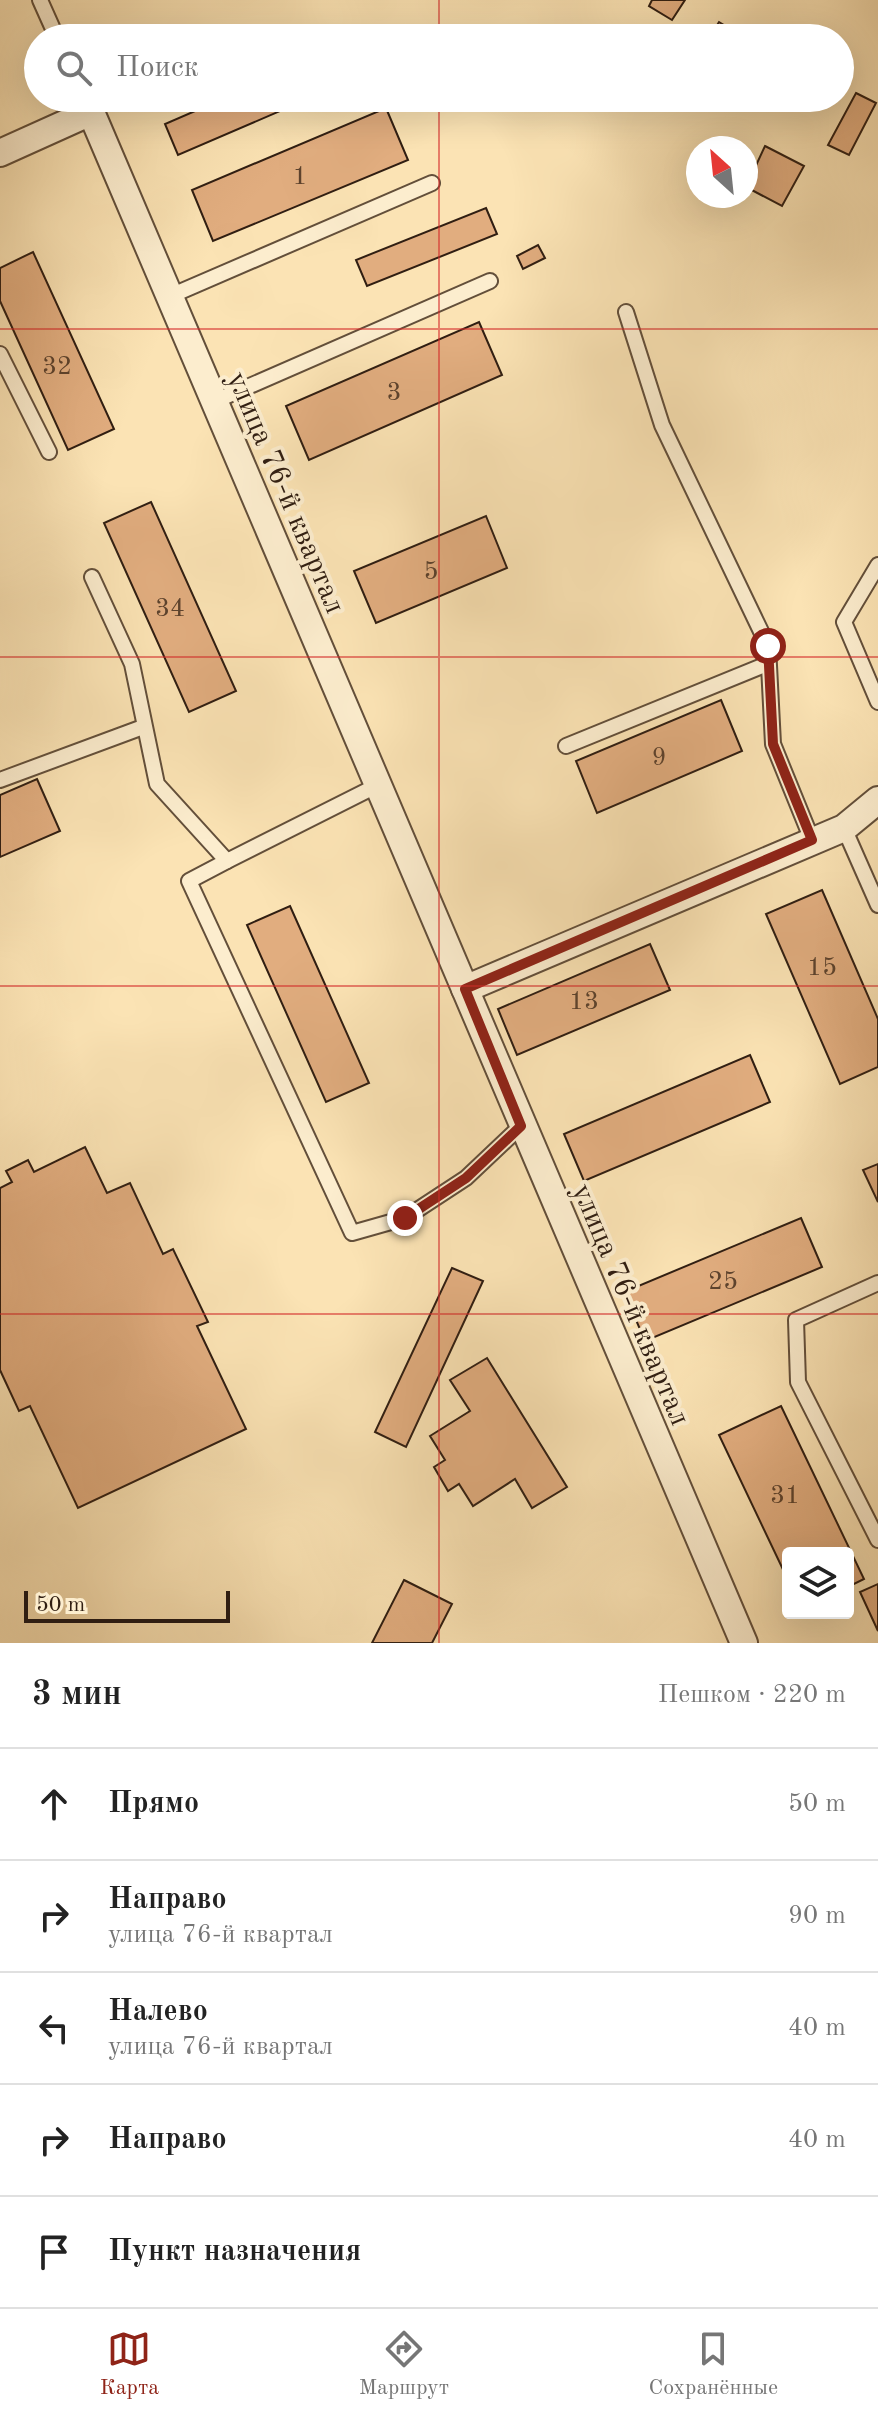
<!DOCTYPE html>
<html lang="ru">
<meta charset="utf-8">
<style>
:root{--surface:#fff;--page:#f2f2f2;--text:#222;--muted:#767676;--line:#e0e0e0;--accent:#8f2418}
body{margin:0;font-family:"Old Standard TT",serif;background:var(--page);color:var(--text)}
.controls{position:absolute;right:24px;bottom:24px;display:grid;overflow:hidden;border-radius:8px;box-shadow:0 8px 32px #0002}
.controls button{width:72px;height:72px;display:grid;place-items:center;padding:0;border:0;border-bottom:2px solid var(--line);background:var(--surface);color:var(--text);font:40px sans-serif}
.compass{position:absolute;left:686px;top:136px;width:72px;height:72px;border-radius:50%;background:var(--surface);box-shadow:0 8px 32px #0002;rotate:333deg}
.scale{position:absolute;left:24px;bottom:20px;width:206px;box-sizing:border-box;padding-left:8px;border:4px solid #301e12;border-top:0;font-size:22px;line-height:28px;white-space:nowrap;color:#301e12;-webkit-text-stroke:6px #fcedce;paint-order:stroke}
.stop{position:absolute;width:24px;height:24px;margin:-18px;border:6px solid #8f2418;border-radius:50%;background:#fff}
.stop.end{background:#8f2418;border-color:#fff;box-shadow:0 2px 8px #0008}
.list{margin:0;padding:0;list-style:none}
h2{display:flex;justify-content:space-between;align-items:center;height:104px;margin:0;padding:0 32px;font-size:34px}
h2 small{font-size:26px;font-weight:400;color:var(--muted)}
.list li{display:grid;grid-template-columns:52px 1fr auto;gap:24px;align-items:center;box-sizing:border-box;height:112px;padding:0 32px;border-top:2px solid var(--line)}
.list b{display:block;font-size:30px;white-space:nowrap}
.list p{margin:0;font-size:26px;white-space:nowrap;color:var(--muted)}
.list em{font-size:26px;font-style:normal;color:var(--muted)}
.icon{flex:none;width:44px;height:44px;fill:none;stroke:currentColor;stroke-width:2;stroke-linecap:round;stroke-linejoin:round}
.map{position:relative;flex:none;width:878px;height:1643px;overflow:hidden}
.search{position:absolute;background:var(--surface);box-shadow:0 8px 32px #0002;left:24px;right:24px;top:24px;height:88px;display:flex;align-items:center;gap:20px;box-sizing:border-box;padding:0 28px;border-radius:44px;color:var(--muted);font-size:30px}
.sheet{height:664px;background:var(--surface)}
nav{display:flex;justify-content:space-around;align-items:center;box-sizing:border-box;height:112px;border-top:2px solid var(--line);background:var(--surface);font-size:22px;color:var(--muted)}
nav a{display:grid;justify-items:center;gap:4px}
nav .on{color:var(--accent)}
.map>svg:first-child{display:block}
.building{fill:#e1ad7f;stroke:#301e12;stroke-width:2}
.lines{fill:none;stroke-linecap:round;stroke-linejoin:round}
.lane-casing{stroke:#634f3a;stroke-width:18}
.street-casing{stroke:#634f3a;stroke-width:30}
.lane{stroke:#fcedce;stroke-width:14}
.street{stroke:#fcedce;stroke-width:26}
.route{stroke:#8f2418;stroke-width:10}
.grid{fill:none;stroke:#d62828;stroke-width:2;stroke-opacity:0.55}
.labels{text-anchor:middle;stroke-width:8;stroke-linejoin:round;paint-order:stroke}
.number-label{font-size:26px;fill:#5c422d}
.street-label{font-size:30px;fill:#301e12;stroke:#fcedce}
</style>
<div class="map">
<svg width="878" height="1643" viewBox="0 0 878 1643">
<rect width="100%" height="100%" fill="#fbe3b4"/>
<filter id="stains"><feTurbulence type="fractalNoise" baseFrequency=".0025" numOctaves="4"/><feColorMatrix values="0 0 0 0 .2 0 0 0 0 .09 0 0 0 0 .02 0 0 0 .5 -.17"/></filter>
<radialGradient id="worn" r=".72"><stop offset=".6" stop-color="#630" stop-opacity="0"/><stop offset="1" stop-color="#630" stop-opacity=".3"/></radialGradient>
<g class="building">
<path d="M652,0h33l-13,20 -23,-14z"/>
<path d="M719,22l26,16h-36z"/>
<path d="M856,93l20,10 -27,52 -21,-10z"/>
<path d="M225,98h82l1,1 -130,56 -13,-31z"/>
<path d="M728,98h20l-7,11 -15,-8z"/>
<path d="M386,108l22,52 -195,81 -21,-51z"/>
<path d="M765,146l39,20 -22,40 -36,-19z"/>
<path d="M486,208l11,26 -130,52 -11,-26z"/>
<path d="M538,245l7,13 -22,11 -6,-13z"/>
<path d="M33,252l81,177 -46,21 -68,-149v-33z"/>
<path d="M479,322l23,53 -193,85 -23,-54z"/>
<path d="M151,502l85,189 -47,21 -85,-189z"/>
<path d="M486,516l21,52 -131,55 -22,-52z"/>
<path d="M721,700l21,51 -145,62 -21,-52z"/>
<path d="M37,779l23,52 -60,26v-62z"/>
<path d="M822,890l56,129v48l-38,17 -74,-170z"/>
<path d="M290,906l79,177 -43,19 -79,-177z"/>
<path d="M650,944l20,46 -153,65 -19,-46z"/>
<path d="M750,1055l20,47 -186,79 -20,-47z"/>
<path d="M85,1147l22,46 23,-10 33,71 10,-5 35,73 -11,4 49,103 -168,79 -48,-102 -11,5 -19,-41v-182l12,-6 -6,-11 22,-11 6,12z"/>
<path d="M878,1164v38l-15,-32z"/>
<path d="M801,1218l21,49 -177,74 -21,-49z"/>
<path d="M452,1268l31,13 -77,166 -31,-15z"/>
<path d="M487,1358l80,129 -35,21 -17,-29 -42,27 -14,-22 -11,7 -14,-24 11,-7 -15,-24 40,-25 -20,-31z"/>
<path d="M781,1406l83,173 -16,8v-34h-60v27l-69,-145z"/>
<path d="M404,1580l48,24 -20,39h-60z"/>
<path d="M878,1584v47l-18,-39z"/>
</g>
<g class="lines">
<g class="lane-casing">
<g id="lane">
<path d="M40,0l17,38"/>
<path d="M168,297l264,-114"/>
<path d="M626,312l36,113 106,221 5,98 39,96"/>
<path d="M0,354l49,98"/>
<path d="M213,402l277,-121"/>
<path d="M878,565l-34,57 34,80"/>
<path d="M92,577l40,87 25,120 70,77 151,-76"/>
<path d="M566,746l201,-82"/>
<path d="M0,780l143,-53"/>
<path d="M844,828l34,77"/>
<path d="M227,861l-38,20 163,352 53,-15 61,-40 55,-52"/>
<path d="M878,1283l-82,37 2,62 80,158"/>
</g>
</g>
<g class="street-casing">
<g id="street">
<path d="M0,153l91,-41 653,1531"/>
<path d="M465,989l379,-161 34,-28"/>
</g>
</g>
<use href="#lane" class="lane"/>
<use href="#street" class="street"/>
</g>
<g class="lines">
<path class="route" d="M405,1218l61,-40 55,-52 -56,-137 347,-149 -39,-96 -5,-98"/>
</g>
<path class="grid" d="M439,0v38M439,98v1545M0,329h878M0,657h878M0,986h878M0,1314h878"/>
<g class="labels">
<g class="number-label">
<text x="300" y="184">1</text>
<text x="57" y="374">32</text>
<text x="394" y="400">3</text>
<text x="431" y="579">5</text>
<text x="170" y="616">34</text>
<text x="659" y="765">9</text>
<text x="822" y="975">15</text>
<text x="584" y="1009">13</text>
<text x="723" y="1289">25</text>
<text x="785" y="1503">31</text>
</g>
<g class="street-label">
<text transform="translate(287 492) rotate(67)" y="10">улица 76-й квартал</text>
<text transform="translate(632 1304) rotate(67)" y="10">улица 76-й квартал</text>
</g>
</g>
<rect width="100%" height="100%" filter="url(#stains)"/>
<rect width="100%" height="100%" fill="url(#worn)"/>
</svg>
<div class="controls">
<button><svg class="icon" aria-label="layers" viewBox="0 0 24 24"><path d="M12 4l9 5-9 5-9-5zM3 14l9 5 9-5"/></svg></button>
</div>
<svg class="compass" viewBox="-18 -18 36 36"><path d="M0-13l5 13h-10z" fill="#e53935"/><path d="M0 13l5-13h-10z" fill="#767676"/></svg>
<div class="scale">50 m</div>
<div class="stop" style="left:768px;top:646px"></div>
<div class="stop end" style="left:405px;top:1218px"></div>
<div class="search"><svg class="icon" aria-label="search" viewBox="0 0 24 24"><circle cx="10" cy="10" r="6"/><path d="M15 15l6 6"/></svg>Поиск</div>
</div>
<section class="sheet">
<h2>3 мин<small>Пешком · 220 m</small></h2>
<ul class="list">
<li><svg class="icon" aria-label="ahead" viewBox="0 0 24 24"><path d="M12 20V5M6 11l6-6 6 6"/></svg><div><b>Прямо</b></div><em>50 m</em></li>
<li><svg class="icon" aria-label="right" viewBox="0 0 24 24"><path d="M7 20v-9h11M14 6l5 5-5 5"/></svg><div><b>Направо</b><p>улица 76-й квартал</p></div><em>90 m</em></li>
<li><svg class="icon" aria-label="left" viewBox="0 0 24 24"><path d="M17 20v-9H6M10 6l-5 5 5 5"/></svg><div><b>Налево</b><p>улица 76-й квартал</p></div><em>40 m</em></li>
<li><svg class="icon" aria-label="right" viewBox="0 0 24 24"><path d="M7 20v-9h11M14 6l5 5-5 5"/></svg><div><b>Направо</b></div><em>40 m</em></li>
<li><svg class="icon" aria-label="arrive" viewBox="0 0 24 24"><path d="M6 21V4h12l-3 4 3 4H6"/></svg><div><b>Пункт назначения</b></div></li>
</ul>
</section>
<nav>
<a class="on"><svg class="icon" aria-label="map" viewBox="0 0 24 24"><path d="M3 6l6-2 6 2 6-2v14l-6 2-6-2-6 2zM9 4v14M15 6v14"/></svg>Карта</a>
<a><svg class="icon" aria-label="directions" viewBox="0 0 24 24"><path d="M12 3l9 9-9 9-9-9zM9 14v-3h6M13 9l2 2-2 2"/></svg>Маршрут</a>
<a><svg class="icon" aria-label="saved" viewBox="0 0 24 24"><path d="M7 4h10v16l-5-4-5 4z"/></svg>Сохранённые</a>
</nav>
